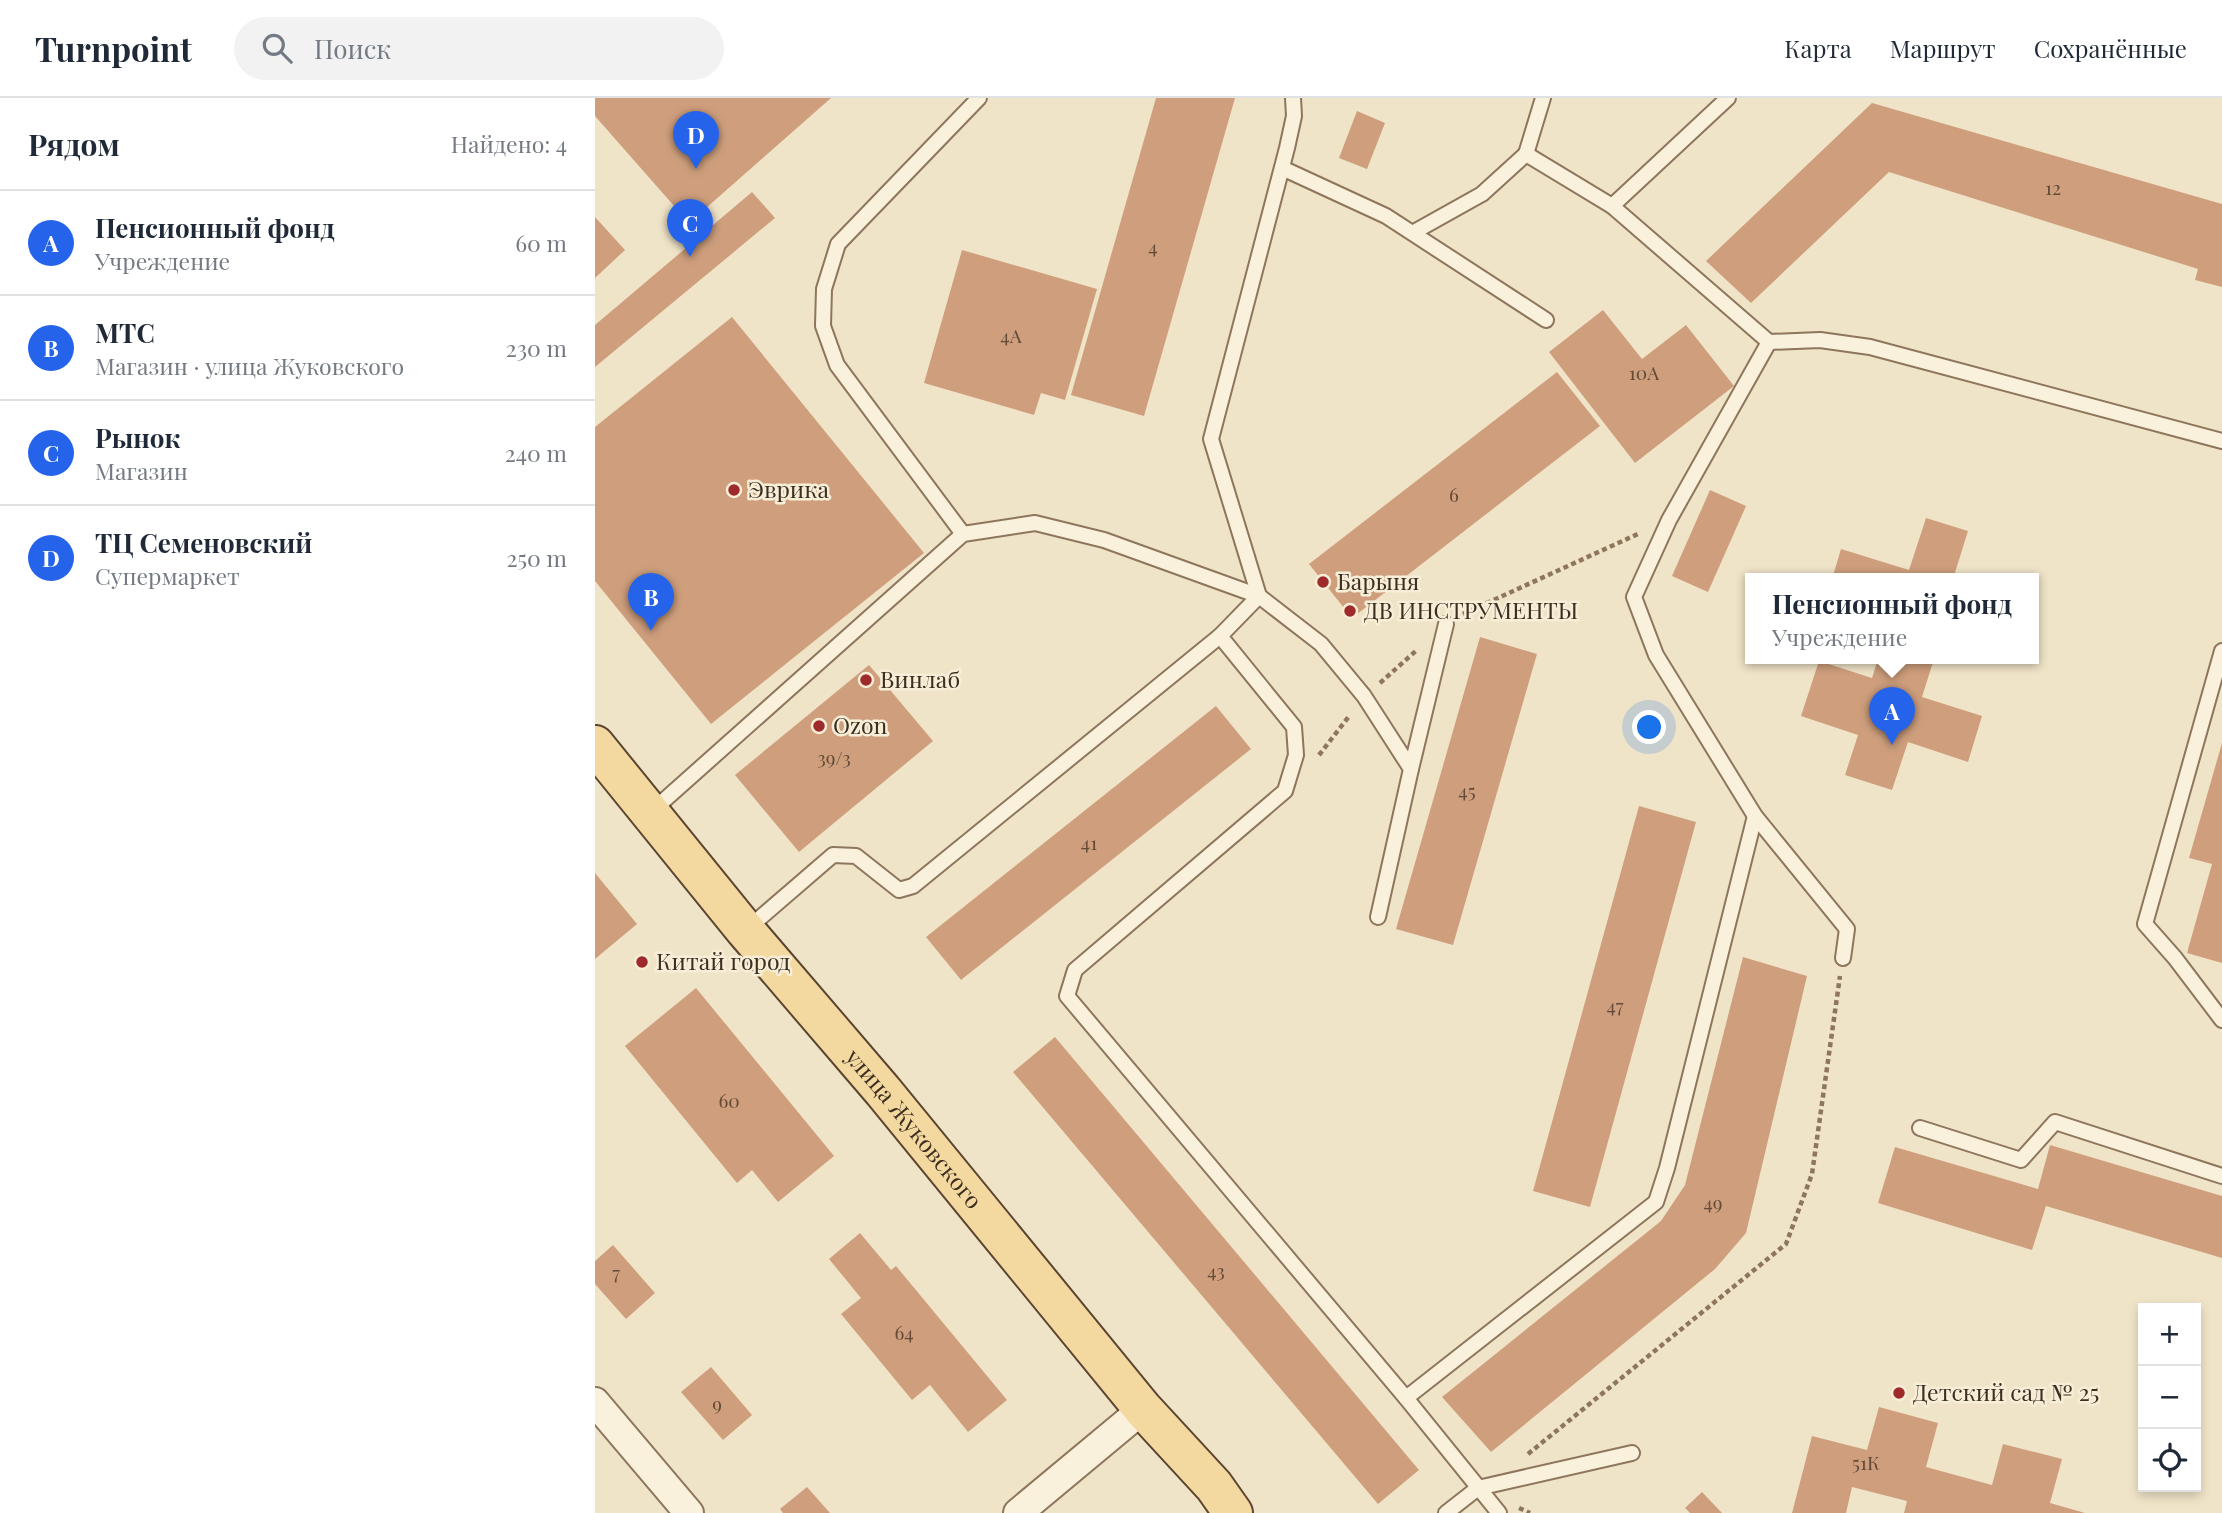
<!DOCTYPE html>
<html lang="ru">
<meta charset="utf-8">
<style>
:root{--surface:#fff;--page:#f2f2f3;--text:#1f2937;--muted:#747a83;--line:#e0e1e3;--accent:#2563eb}
body{margin:0;font-family:"Playfair Display",serif;background:var(--page);color:var(--text)}
.controls{position:absolute;right:21px;bottom:21px;display:grid;overflow:hidden;border-radius:0px;box-shadow:0 4px 10px #0003}
.controls button{width:63px;height:63px;display:grid;place-items:center;padding:0;border:0;border-bottom:2px solid var(--line);background:var(--surface);color:var(--text);font:35px sans-serif}
.you{position:absolute;left:1055px;top:630px;width:24px;height:24px;margin:-18px;border:5px solid #fff;border-radius:50%;background:#1a73e8;box-shadow:0 0 0 10px #1a73e833}
.badge{display:grid;place-items:center;width:46px;height:46px;border-radius:50%;background:var(--accent);color:#fff;font-size:23px;font-weight:700}
.pin{position:absolute;translate:-50% -58px;filter:drop-shadow(0 2px 4px #0008)}
.pin::after{content:'';position:absolute;top:37px;width:24px;height:21px;background:inherit;clip-path:polygon(0 0,100% 0,50% 100%)}
.popup{position:absolute;left:1150px;top:475px;width:294px;height:91px;box-sizing:border-box;display:grid;place-content:center;border-radius:0px;background:var(--surface);filter:drop-shadow(0 2px 5px #0005);font-size:23px;white-space:nowrap;color:var(--muted)}
.popup b{font-size:26px;color:var(--text)}
.popup::after{content:'';position:absolute;left:50%;top:100%;margin-left:-14px;border:14px solid transparent;border-top-color:var(--surface)}
.list{margin:0;padding:0;list-style:none}
h2{display:flex;justify-content:space-between;align-items:center;height:91px;margin:0;padding:0 28px;font-size:30px}
h2 small{font-size:23px;font-weight:400;color:var(--muted)}
.list li{display:grid;grid-template-columns:46px 1fr auto;gap:21px;align-items:center;box-sizing:border-box;height:105px;padding:0 28px;border-top:2px solid var(--line)}
.list b{display:block;font-size:26px;white-space:nowrap}
.list p{margin:0;font-size:23px;white-space:nowrap;color:var(--muted)}
.list em{font-size:23px;font-style:normal;color:var(--muted)}
.icon{flex:none;width:38px;height:38px;fill:none;stroke:currentColor;stroke-width:2;stroke-linecap:round;stroke-linejoin:round}
.map{position:relative;flex:none;width:1627px;height:1415px;overflow:hidden}
header{display:flex;align-items:center;gap:42px;box-sizing:border-box;height:98px;padding:0 35px;background:var(--surface);border-bottom:2px solid var(--line)}
header strong{font-size:33px}
nav{display:flex;gap:38px;margin-inline-start:auto;font-size:24px}
.search{width:490px;height:63px;background:var(--page);display:flex;align-items:center;gap:18px;box-sizing:border-box;padding:0 24px;border-radius:38px;color:var(--muted);font-size:26px}
main{display:flex}
aside{flex:1;background:var(--surface)}
.map>svg:first-child{display:block}
.building{fill:#cf9f7d}
.lines{fill:none;stroke-linecap:round;stroke-linejoin:round}
.lane-casing{stroke:#8d765c;stroke-width:18}
.street-casing{stroke:#8d765c;stroke-width:32}
.primary-casing{stroke:#5b4430;stroke-width:42}
.path{stroke:#8d765c;stroke-width:4.5;stroke-dasharray:5 3.5;stroke-linecap:butt}
.lane{stroke:#faf1dc;stroke-width:14}
.street{stroke:#faf1dc;stroke-width:28}
.primary{stroke:#f3d9a0;stroke-width:38}
.poi-dot{fill:#9e2a2b;stroke:#f7eed8;stroke-width:2.5}
.labels{text-anchor:middle;stroke-width:5;stroke-linejoin:round;paint-order:stroke}
.number-label{font-size:19px;fill:#624a37}
.poi-label{font-size:23px;fill:#3d2e20;stroke:#f7eed8;text-anchor:start}
.street-label{font-size:23px;fill:#3d2e20;stroke:#f7eed8}
</style>
<header>
<strong>Turnpoint</strong>
<div class="search"><svg class="icon" aria-label="search" viewBox="0 0 24 24"><circle cx="10" cy="10" r="6"/><path d="M15 15l6 6"/></svg>Поиск</div>
<nav><a>Карта</a><a>Маршрут</a><a>Сохранённые</a></nav>
</header>
<main>
<aside>
<h2>Рядом<small>Найдено: 4</small></h2>
<ul class="list">
<li><span class="badge">A</span><div><b>Пенсионный фонд</b><p>Учреждение</p></div><em>60 m</em></li>
<li><span class="badge">B</span><div><b>МТС</b><p>Магазин · улица Жуковского</p></div><em>230 m</em></li>
<li><span class="badge">C</span><div><b>Рынок</b><p>Магазин</p></div><em>240 m</em></li>
<li><span class="badge">D</span><div><b>ТЦ Семеновский</b><p>Супермаркет</p></div><em>250 m</em></li>
</ul>
</aside>
<div class="map">
<svg width="1627" height="1415" viewBox="0 0 1627 1415">
<rect width="100%" height="100%" fill="#f0e4c8"/>
<g class="building">
<path d="M0,0h236l-142,125 -94,-107z"/>
<path d="M561,0h79l-91,318 -73,-21z"/>
<path d="M1277,5l350,101v83l-27,-7 3,-11 -309,-97 -138,131 -45,-42z"/>
<path d="M762,13l28,12 -18,46 -28,-11z"/>
<path d="M157,94l23,26 -180,149v-42z"/>
<path d="M0,119l30,33 -30,28z"/>
<path d="M367,152l135,39 -32,111 -24,-7 -7,22 -110,-32z"/>
<path d="M1008,212l39,49 44,-34 48,61 -99,77 -86,-111z"/>
<path d="M137,219l192,236 -213,171 -116,-143v-154z"/>
<path d="M962,274l43,54 -248,192 -43,-54z"/>
<path d="M1115,392l36,16 -38,86 -36,-16z"/>
<path d="M1331,420l42,13 -15,48h-121l9,-30 68,21z"/>
<path d="M885,539l57,17 -84,291 -57,-16z"/>
<path d="M1283,561h56l-12,38 60,19 -14,46 -60,-20 -16,48 -47,-15 13,-40 -57,-19 18,-55 53,17z"/>
<path d="M274,567l64,76 -134,111 -64,-77z"/>
<path d="M621,608l35,43 -290,231 -35,-43z"/>
<path d="M1627,645v220l-35,-10 25,-89 -23,-6z"/>
<path d="M1044,708l57,16 -106,385 -57,-16z"/>
<path d="M0,775l42,51 -42,35z"/>
<path d="M1148,859l64,19 -61,257 -31,36 -224,183 -49,-55 219,-176 24,-36z"/>
<path d="M101,890l138,168 -56,46 -26,-32 -15,13 -112,-137z"/>
<path d="M460,939l364,433 -41,34 -365,-432z"/>
<path d="M1455,1047l172,51v62l-176,-52 -14,44 -154,-47 17,-56 143,42z"/>
<path d="M265,1135l31,37 5,-4 111,134 -39,32 -38,-47 -18,15 -71,-86 20,-16 -32,-39z"/>
<path d="M18,1147l42,48 -29,26 -31,-35v-23z"/>
<path d="M116,1269l41,48 -29,25 -42,-48z"/>
<path d="M1284,1309l59,16 -12,44 66,18 11,-41 59,15 -12,44 35,10h-181l3,-12 -55,-14 -6,26h-54l20,-77 55,14z"/>
<path d="M212,1389l23,26h-47l-3,-4z"/>
<path d="M1107,1394l20,21h-32l-5,-5z"/>
</g>
<g class="lines">
<g class="lane-casing">
<g id="lane">
<path d="M931,56l17,-56"/>
<path d="M687,70l104,48 160,104"/>
<path d="M1017,108l116,-108"/>
<path d="M819,134l68,-38 44,-40 86,52 157,136 -100,178 -35,77 22,58 99,161 92,113 -4,29"/>
<path d="M1174,244l51,-2 50,7 352,94"/>
<path d="M368,436l-126,-169 -14,-39 1,-37 14,-45 141,-146"/>
<path d="M664,498l-48,-157 76,-291 7,-32 -1,-18"/>
<path d="M625,538l74,91 2,28 -11,36 -210,179 -8,26 339,402 93,115"/>
<path d="M1627,553l-77,273 30,34 47,62"/>
<path d="M816,671l35,-145"/>
<path d="M56,714l312,-278 72,-11 69,17 155,56 62,48 43,52 47,73 -33,148"/>
<path d="M151,832l87,-75 23,1 43,34 14,-4 307,-250 39,-40"/>
<path d="M1325,1030l101,32 34,-38 167,54"/>
<path d="M811,1300l250,-196 11,-34 88,-352"/>
<path d="M851,1415l32,-25 154,-35"/>
</g>
</g>
<g class="street-casing">
<g id="street">
<path d="M0,1304l94,111"/>
<path d="M423,1415l125,-104"/>
</g>
</g>
<g class="primary-casing">
<g id="primary">
<path id="s1" d="M0,647l150,185 138,161 260,318 71,77 19,27"/>
</g>
</g>
<g class="path">
<path d="M868,516l177,-81"/>
<path d="M785,585l38,-34"/>
<path d="M724,657l31,-40"/>
<path d="M933,1356l258,-210 26,-70 28,-198"/>
<path d="M924,1410l11,5"/>
</g>
<use href="#lane" class="lane"/>
<use href="#street" class="street"/>
<use href="#primary" class="primary"/>
</g>
<g class="poi-dot">
<circle cx="139" cy="392" r="7"/>
<circle cx="728" cy="484" r="7"/>
<circle cx="755" cy="513" r="7"/>
<circle cx="271" cy="582" r="7"/>
<circle cx="224" cy="628" r="7"/>
<circle cx="47" cy="864" r="7"/>
<circle cx="1304" cy="1295" r="7"/>
</g>
<g class="labels">
<g class="number-label">
<text x="1458" y="97">12</text>
<text x="558" y="156">4</text>
<text x="416" y="245">4А</text>
<text x="1049" y="282">10А</text>
<text x="859" y="404">6</text>
<text x="239" y="667">39/3</text>
<text x="872" y="700">45</text>
<text x="494" y="752">41</text>
<text x="1020" y="915">47</text>
<text x="134" y="1010">60</text>
<text x="1118" y="1112">49</text>
<text x="621" y="1180">43</text>
<text x="21" y="1182">7</text>
<text x="309" y="1242">64</text>
<text x="122" y="1313">9</text>
<text x="1271" y="1372">51К</text>
</g>
<g class="poi-label">
<text x="153" y="400">Эврика</text>
<text x="742" y="492">Барыня</text>
<text x="769" y="521">ДВ ИНСТРУМЕНТЫ</text>
<text x="285" y="590">Винлаб</text>
<text x="238" y="636">Ozon</text>
<text x="61" y="872">Китай город</text>
<text x="1318" y="1303">Детский сад № 25</text>
</g>
<g class="street-label">
<text dy="8" stroke="none"><textPath href="#s1" startOffset="499">улица Жуковского</textPath></text>
</g>
</g>
</svg>
<div class="controls">
<button>+</button>
<button>−</button>
<button><svg class="icon" aria-label="locate" viewBox="0 0 24 24"><circle cx="12" cy="12" r="6"/><path d="M12 2v4M12 18v4M2 12h4M18 12h4"/></svg></button>
</div>
<div class="you"></div>
<div class="pin badge" style="left:1297px;top:647px">A</div>
<div class="popup"><b>Пенсионный фонд</b>Учреждение</div>
<div class="pin badge" style="left:56px;top:533px">B</div>
<div class="pin badge" style="left:95px;top:159px">C</div>
<div class="pin badge" style="left:101px;top:71px">D</div>
</div>
</main>
